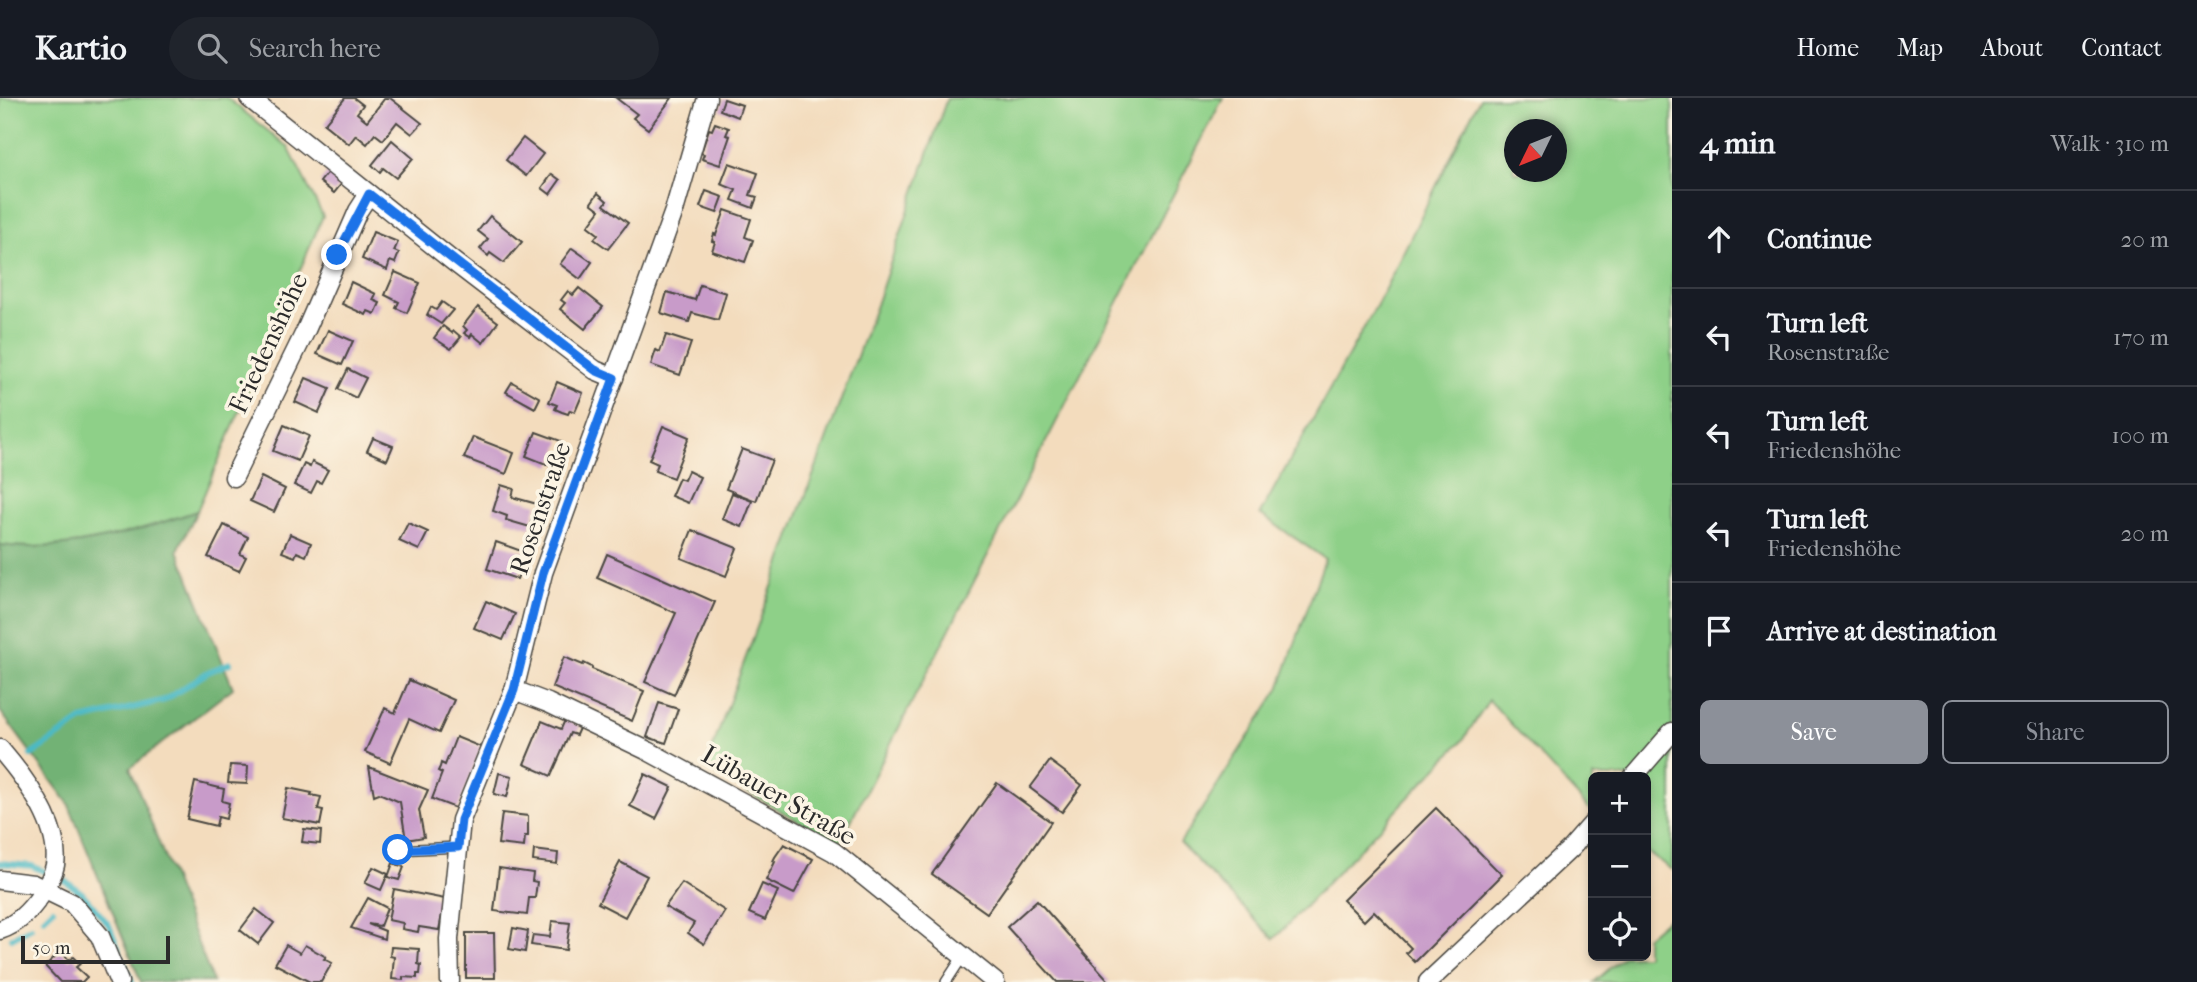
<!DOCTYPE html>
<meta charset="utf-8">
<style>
:root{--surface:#171b24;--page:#20242c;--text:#f1f3f6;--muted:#9ea1a6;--line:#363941;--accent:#8c9099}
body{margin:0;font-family:"IM FELL French Canon",serif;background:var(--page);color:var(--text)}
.controls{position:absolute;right:21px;bottom:21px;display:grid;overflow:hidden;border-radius:10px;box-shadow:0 4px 10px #0003}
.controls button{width:63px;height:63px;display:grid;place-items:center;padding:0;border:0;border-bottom:2px solid var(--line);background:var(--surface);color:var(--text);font:35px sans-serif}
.compass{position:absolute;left:1504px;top:21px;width:63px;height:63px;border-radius:50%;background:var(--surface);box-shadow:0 4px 10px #0003;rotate:227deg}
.scale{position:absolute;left:21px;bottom:18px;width:149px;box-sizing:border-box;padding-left:7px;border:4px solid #2b2b2b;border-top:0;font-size:19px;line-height:24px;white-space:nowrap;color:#2b2b2b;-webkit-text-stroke:5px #fcf5e5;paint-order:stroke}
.stop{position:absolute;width:21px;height:21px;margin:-16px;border:5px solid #1a73e8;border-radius:50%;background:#fff}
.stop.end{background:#1a73e8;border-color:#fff;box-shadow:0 2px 7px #0008}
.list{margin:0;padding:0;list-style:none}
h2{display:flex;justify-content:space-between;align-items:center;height:91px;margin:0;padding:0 28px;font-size:30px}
h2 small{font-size:23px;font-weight:400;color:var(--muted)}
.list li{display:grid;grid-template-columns:46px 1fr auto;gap:21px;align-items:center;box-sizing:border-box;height:98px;padding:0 28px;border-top:2px solid var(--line)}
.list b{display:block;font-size:26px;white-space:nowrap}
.list p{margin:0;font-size:23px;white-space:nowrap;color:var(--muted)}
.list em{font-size:23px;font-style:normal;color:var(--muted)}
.actions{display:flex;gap:14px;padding:21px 28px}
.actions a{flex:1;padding:16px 0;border:2px solid var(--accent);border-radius:10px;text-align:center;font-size:24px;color:var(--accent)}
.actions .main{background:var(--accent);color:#fff}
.icon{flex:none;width:38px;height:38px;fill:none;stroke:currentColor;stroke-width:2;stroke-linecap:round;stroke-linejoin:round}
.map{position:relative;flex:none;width:1672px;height:884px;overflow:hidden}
header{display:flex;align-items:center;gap:42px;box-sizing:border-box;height:98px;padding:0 35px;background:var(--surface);border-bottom:2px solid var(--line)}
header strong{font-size:33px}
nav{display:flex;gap:38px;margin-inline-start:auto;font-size:24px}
.search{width:490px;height:63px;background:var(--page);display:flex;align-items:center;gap:18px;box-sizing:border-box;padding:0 24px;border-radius:38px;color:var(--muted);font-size:26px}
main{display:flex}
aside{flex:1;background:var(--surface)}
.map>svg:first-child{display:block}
.green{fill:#8ed088;stroke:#5c7e5a;stroke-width:2;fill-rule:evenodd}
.forest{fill:#72b274;stroke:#4e6e50;stroke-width:2}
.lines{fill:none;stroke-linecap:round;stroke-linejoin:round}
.stream{stroke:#4cb9c5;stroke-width:6}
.building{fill:#c89bc9}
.service-casing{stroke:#494641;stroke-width:12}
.minor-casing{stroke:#494641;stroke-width:21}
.service{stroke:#fff;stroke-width:9}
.minor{stroke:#fff;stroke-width:18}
.route{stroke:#1a73e8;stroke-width:9}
.labels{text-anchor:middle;stroke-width:7;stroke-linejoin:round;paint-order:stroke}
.street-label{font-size:26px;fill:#2b2b2b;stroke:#fcf5e5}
</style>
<header>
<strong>Kartio</strong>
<div class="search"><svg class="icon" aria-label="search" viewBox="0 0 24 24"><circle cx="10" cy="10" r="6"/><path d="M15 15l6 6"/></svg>Search here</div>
<nav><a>Home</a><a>Map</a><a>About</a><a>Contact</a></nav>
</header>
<main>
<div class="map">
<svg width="1672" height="884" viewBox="0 0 1672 884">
<rect width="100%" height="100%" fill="#fcf5e5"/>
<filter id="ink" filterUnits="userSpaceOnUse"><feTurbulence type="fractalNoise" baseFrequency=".0143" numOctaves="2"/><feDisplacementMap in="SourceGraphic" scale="14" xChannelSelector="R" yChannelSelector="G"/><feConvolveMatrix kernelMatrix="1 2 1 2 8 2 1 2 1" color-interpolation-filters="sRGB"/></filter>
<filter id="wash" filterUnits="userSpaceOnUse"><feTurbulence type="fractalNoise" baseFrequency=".00686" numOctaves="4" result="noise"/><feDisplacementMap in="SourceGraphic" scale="28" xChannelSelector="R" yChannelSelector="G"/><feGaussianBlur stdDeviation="1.57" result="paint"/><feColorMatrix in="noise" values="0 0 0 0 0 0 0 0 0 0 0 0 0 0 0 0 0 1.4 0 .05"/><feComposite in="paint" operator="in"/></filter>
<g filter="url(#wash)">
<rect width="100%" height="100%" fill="#f3dcbd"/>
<g class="green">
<path d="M0,0h227l61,49 35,69 -126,295c-61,21 -132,43 -197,34z"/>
<path d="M947,0h276l-384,746 -134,-76 171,-463z"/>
<path d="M1480,0h192v772l-26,-19v-74h-53v36l-104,-113 -26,40 -189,199 -94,-96 99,-154 46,-130 -65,-45 119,-213zM1514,32h42v42h-42z"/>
<path d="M1672,817v67h-78l30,-26h22v-19z"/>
</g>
<path class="forest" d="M197,413l-19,39 55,138 -103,80 83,214h-72l-73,-179 -68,-92v-166c65,9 136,-13 197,-34z"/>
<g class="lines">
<g class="stream">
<path d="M31,657l51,-35 83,-20 43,-28 22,-9"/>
<path d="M0,765l32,3 35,16 15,11 27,32 23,57"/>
<path d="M44,820l9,-9"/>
<path d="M12,840l19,-11"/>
</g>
</g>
<g id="blocks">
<g class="building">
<path d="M345,0h9l9,7 -6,8 10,8 18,-23h5l32,25 -10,11 -15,-12 -14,18 -8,-6 -8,10 -11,-9 -7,9 -25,-20z"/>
<path d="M616,0h56l-24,31 -15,-11 4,-4z"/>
<path d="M724,1l18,6 -4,12 -18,-7z"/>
<path d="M715,25l14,5 -3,7 4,1 -10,29 -18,-6 2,-5 -3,-1 8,-24 3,1z"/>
<path d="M523,40l20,16 -17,22 -20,-16z"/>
<path d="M392,42l21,18 -17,20 -13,-10 -3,4 -8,-7z"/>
<path d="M729,65l29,10 -8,22 7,2 -4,11 -21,-8 4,-10 -15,-6z"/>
<path d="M328,74l14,11 -8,10 -14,-11z"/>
<path d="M552,76l8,6 -10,14 -8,-6z"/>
<path d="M706,93l17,6 -6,16 -17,-6z"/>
<path d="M598,95l9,8 -3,4 24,18 -20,26 -14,-10 4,-5 -10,-8 12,-16 -9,-7z"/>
<path d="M725,112l26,9 -6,18 8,3 -8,22 -33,-11 3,-9 -3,-1 1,-4 1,-3 2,1z"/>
<path d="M490,118l32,26 -18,21 -14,-10 -2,3 -8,-7 8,-10 -10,-8z"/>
<path d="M373,134l25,10 -4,9 5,2 -4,10 -5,-2 -3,9 -25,-11z"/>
<path d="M572,150l20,14 -12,17 -20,-15z"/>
<path d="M395,174l25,11 -13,30 -11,-5 3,-6 -14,-7z"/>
<path d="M351,184l25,12 -3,6 7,3 -5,11 -7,-3 -2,4 -24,-11z"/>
<path d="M700,187l26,8 -8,27 -26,-7 -3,9 -28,-9 6,-21 28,8z"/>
<path d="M579,190l24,19 -18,22 -25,-20 5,-6 -4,-3 7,-9 5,4z"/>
<path d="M442,204l11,8 -12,14 -14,-9 4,-8 5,3z"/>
<path d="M478,209l20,15 -15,21 -11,-9 -2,3 -6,-4 3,-3 -4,-4z"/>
<path d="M443,228l9,7 2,-2 7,6 -10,12 -17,-11z"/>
<path d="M328,232l25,11 -11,24 -25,-11z"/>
<path d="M666,237l25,8 -11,32 -29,-10 5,-15 4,2z"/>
<path d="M348,271l18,9 -10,20 -18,-9z"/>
<path d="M306,280l24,10 -11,25 -24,-11z"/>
<path d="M512,284l28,16 -5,10 -29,-16z"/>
<path d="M557,284l26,11 -8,19 -5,-2 -2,4 -6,-2 -7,-3 2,-4 -8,-3z"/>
<path d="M284,327l25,11 -11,25 -25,-10z"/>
<path d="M663,328l26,11 -16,41 -18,-7 3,-7 -9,-4z"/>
<path d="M536,334l25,9 -10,25 -25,-10z"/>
<path d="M473,339l41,16 -8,21 -42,-16z"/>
<path d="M373,340l20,8 -6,14 -20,-9z"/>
<path d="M742,351l30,11 -16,41 -30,-12z"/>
<path d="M312,364l16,8 -7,13 -4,-2 -6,12 -17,-8 10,-21 6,3z"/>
<path d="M688,373l12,6 -12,26 -17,-7 8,-18 5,2z"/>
<path d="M261,379l24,12 -11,23 -24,-11z"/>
<path d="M501,387l13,4 -2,8 25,7 -7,23 -24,-7 1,-4 -14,-5z"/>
<path d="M732,395l20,8 -10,26 -20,-8z"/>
<path d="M408,425l20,9 -9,18 -20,-9z"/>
<path d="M224,427l24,12 -8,17 6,3 -7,14 -31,-14z"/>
<path d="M692,432l45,18 -11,28 -45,-18z"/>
<path d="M290,436l21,9 -5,13 -9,-4 -2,5 -13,-5z"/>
<path d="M496,444l31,11 -10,26 -30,-10z"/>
<path d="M607,456l108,48 -41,93 -29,-13 31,-69 -79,-35z"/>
<path d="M486,503l29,13 -12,26 -29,-12z"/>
<path d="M564,559l19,8 1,-2 8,4v2l52,22 -12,30 -80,-34z"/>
<path d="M409,582l45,20 -15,33 -30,-14 -19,44 -25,-11 20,-44 10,5z"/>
<path d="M659,605l19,6 -12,34 -19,-6z"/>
<path d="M565,622l15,6 -4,9 -6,-2 -19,43 -27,-12 18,-43 19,8z"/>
<path d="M456,639l25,10 -23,62 -26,-10 10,-26 -4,-2 2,-4 1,-4 4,2z"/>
<path d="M1050,663l32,24 -20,27 -32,-24z"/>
<path d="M230,667l18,1 -1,18 -19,-1z"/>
<path d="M369,669l59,23 -9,20 5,27 -18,3 -6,-38 -21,-9 -5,2z"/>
<path d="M499,675l13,3 -5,21 -13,-3z"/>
<path d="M645,676l27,13 -16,32 -26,-13z"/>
<path d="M195,684l29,7 -2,12 7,2 -3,16 -8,-2 -2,9 -29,-7z"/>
<path d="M997,685l54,39 -64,91 -55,-39z"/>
<path d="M288,690l24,5 -1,2 10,2 -3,12 5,1 -3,15 -38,-7z"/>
<path d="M1436,710l66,67 -87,87 -9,-9 5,-5 -37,-37 -10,10 -21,-21z"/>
<path d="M502,715l26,3v20h-3l-1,11 -26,-3z"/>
<path d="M304,731l17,2 -1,13 -18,-2z"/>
<path d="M784,746l29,15 -19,35 -28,-14 9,-18 -2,-1 2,-4z"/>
<path d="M534,752l24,3 -1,11 -24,-3z"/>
<path d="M620,764l27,14 -22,41 -27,-14z"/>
<path d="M393,765l11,4 -5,13 -11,-3z"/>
<path d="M373,769l15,7 -7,16 -16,-7z"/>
<path d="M499,770l34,5 -1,8 5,1 -2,16h-6l-2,17 -33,-4z"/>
<path d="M682,785l43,28 -21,33 -16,-11 6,-10 -29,-16z"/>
<path d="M762,786l16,7 -13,29 -16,-7z"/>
<path d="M394,791l51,10 -6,31 -20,-3 -1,5 -16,-3 1,-6 -15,-3z"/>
<path d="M368,800l19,10 -7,18 -12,-2 17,7 -1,8 -33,-11z"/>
<path d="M1037,802l73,82h-53l-50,-55z"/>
<path d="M256,811l18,14 -16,21 -18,-14z"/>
<path d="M552,823l18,2 -4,27 -35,-5 2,-10 17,2z"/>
<path d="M513,830l15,3 -3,21 -16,-3z"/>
<path d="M466,835h28l1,45h-29z"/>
<path d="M286,847l14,8 5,-8 21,12 -2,2 8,4 -11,19h-11l-35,-18z"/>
<path d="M391,849l28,2 -1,15 3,1 -1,9h-3v4l-14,-1v3l-11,-1 2,-22 -4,-1z"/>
<path d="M61,853l8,9 4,-3 7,7 -4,3 11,10 -5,5h-22l-15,-16z"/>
</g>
</g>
</g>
<g filter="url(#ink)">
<use href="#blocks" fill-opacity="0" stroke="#494641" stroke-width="2"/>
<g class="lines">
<g class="service-casing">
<g id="service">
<path d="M398,752l60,-3"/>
<path d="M946,884l17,-26"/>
</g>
</g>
<g class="minor-casing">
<g id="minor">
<path d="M249,0l205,164 141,108 19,8"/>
<path d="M234,379l72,-147 52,-119 11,-17"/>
<path d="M514,592l34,13 100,48 186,101 161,130"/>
<path d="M0,651c24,28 61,77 55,116 -2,11 -8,21 -14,30 -11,16 -23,29 -41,35"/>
<path d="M1633,679l39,-45"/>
<path d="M0,782l33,4 39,19 28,33 19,46"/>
<path d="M450,884l-1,-43 12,-119 53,-130 29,-117 131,-362 33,-113"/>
<path d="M1428,884l143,-134 22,-25"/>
</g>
</g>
<use href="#service" class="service"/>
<use href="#minor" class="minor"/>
</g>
</g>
<g class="lines" filter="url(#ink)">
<path class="route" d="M337,157l32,-61 226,176 19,8 -71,195 -29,117 -53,130 -3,27 -60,3"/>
</g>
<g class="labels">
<g class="street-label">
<text transform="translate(268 245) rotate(-65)" y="9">Friedenshöhe</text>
<text transform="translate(540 410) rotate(-71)" y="9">Rosenstraße</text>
<text transform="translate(779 697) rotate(30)" y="9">Lübauer Straße</text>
</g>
</g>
</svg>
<div class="controls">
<button>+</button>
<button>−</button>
<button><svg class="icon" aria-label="locate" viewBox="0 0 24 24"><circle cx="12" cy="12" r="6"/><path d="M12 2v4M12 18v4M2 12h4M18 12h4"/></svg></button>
</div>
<svg class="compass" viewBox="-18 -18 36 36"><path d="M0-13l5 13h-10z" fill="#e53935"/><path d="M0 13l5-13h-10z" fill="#9ea1a6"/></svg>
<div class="scale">50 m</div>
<div class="stop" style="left:398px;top:752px"></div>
<div class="stop end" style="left:337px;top:157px"></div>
</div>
<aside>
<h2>4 min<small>Walk · 310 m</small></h2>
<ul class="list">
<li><svg class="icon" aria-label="ahead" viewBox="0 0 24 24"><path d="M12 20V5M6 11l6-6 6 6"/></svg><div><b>Continue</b></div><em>20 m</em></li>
<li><svg class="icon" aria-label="left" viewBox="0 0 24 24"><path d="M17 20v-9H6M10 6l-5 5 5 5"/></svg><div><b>Turn left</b><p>Rosenstraße</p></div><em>170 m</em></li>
<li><svg class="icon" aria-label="left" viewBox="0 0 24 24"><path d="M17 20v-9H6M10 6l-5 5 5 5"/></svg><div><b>Turn left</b><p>Friedenshöhe</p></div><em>100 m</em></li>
<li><svg class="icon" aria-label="left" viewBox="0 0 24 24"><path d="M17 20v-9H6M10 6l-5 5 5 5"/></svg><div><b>Turn left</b><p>Friedenshöhe</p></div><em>20 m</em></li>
<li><svg class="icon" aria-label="arrive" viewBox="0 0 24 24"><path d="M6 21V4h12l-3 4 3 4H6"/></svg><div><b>Arrive at destination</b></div></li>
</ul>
<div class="actions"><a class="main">Save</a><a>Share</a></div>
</aside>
</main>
